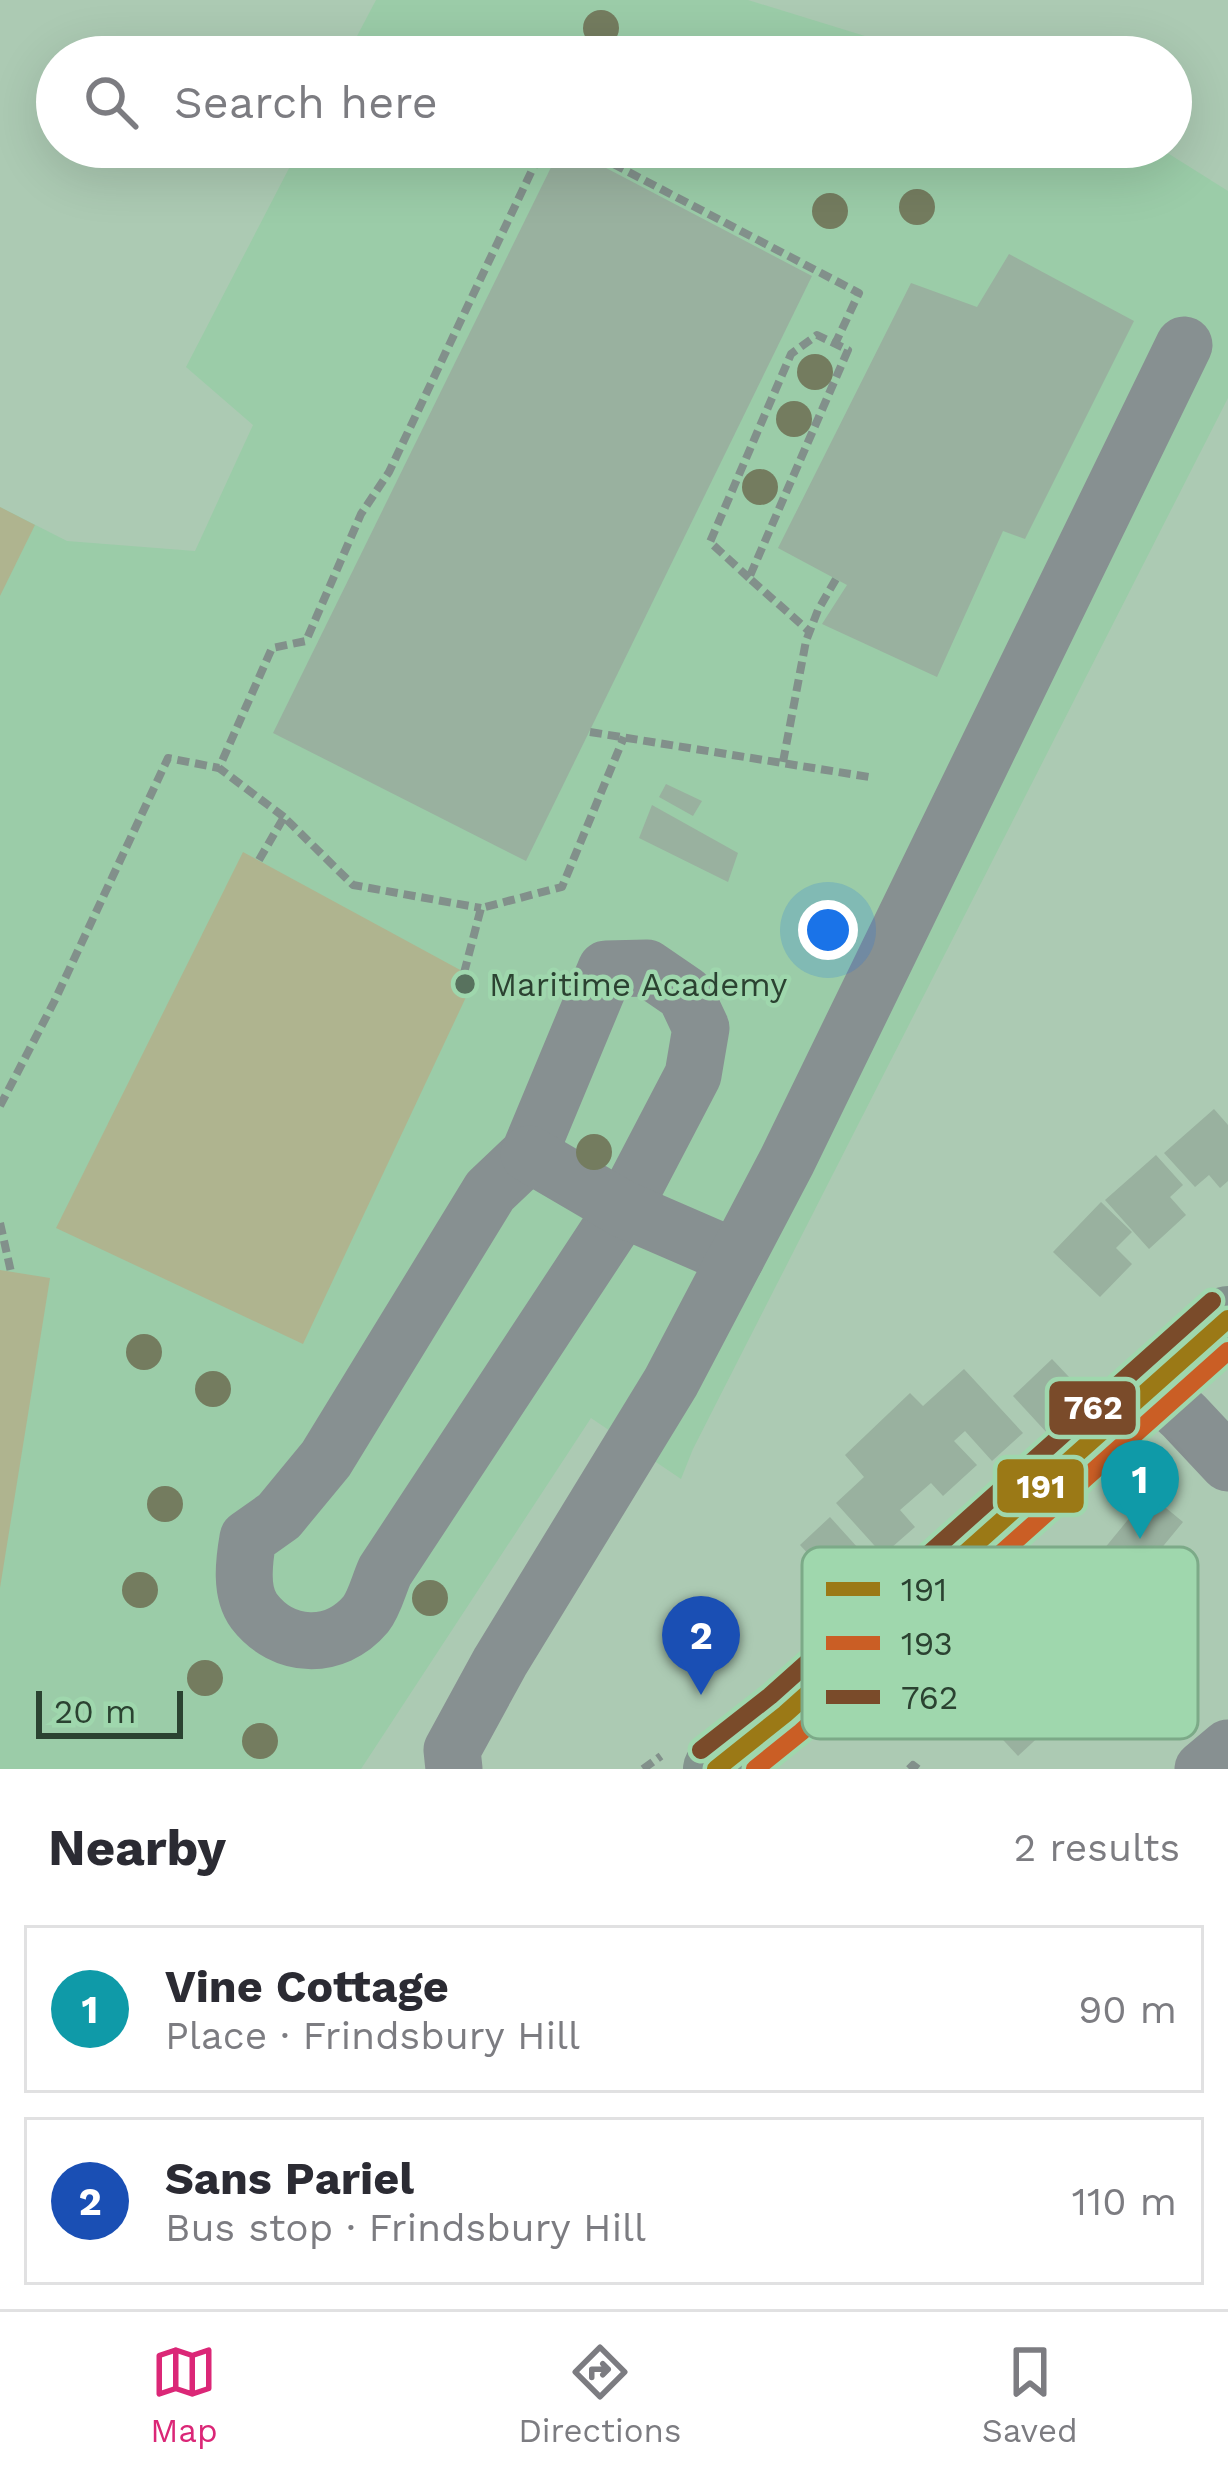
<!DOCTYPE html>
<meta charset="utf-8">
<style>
:root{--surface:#fff;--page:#f2f2f3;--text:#2b2b33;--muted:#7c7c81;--line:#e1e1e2;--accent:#db2777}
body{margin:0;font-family:"Work Sans",sans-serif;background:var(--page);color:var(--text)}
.scale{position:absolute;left:36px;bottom:30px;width:147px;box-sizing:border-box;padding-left:12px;border:6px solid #2b4231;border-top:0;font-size:33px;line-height:42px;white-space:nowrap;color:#2b4231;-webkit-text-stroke:9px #9fd7ad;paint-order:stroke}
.you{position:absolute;left:828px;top:930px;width:42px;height:42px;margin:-30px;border:9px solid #fff;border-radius:50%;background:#1a73e8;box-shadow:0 0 0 18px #1a73e833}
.badge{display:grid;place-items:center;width:78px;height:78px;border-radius:50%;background:var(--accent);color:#fff;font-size:39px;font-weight:700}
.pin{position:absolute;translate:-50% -99px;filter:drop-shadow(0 3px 6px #0008)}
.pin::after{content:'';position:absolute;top:63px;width:42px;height:36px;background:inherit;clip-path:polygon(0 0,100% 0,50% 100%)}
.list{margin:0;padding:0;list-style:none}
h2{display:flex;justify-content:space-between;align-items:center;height:156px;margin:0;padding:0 48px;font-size:51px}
h2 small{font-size:39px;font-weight:400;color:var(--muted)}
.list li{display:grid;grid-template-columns:78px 1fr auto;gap:36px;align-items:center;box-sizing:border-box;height:168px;margin:0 24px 24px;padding:0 24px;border:3px solid var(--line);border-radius:0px}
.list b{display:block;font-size:45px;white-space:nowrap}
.list p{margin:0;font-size:39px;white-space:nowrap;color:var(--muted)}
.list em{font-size:39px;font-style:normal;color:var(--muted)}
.icon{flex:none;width:66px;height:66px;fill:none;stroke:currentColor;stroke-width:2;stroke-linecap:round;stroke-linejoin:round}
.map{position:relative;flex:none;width:1228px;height:1769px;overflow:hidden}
.search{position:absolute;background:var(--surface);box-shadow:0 12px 48px #0002;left:36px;right:36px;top:36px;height:132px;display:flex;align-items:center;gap:30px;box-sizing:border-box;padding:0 42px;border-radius:66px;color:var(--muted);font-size:45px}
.sheet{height:540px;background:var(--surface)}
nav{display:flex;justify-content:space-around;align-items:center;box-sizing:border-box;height:168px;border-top:3px solid var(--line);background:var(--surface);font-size:33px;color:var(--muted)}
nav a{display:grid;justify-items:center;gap:6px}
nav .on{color:var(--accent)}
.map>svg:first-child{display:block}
.built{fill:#9bcca8}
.green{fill:#afb48f}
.building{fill:#99b19f}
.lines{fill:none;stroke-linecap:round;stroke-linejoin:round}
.path{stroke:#82908b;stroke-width:8;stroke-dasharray:12 6;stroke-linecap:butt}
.minor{stroke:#879091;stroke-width:57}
.major{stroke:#83938e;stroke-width:66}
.bus-1-casing{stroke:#9fd7ad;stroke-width:27}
.bus-2-casing{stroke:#9fd7ad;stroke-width:27}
.bus-3-casing{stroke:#9fd7ad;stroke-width:27}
.bus-1{stroke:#9b7916;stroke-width:18}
.bus-2{stroke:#ca5e25;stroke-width:18}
.bus-3{stroke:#7a4b2a;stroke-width:18}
.tree{fill:#747c5f}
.poi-dot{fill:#58725e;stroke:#9fd7ad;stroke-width:4.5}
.labels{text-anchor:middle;stroke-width:9;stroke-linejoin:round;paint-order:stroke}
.poi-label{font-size:33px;fill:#2b4231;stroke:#9fd7ad;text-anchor:start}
.key{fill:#9fd7ad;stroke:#7caa88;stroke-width:3}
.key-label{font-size:33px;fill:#2b4231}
.line-badge{stroke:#9fd7ad;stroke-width:4.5}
.badge-label{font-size:33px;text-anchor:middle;font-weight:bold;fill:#fff}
</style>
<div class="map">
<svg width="1228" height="1769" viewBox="0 0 1228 1769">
<rect width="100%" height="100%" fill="#accab3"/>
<g class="built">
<path d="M376,0h372l185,57h-587z"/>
<path d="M300,147h858l70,44v207l-535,1051 -12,30 -90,-61 -230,351h-361v-1262l67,34 128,10 58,-126 -67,-58z"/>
</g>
<g class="green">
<path d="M0,507l35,18 -35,71z"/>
<path d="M243,852l232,126 -172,366 -247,-116z"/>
<path d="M0,1270l50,8 -50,310z"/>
</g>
<g class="building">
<path d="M561,147h5l246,129 -286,585 -253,-128z"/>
<path d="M1009,254l125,67 -109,218 -22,-8 -66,146 -115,-53 25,-39 -69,-37 133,-265 66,24z"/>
<path d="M666,784l36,17 -9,15 -34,-19z"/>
<path d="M652,805l86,48 -10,29 -89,-44z"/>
<path d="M1214,1109l14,16v56l-8,7 -11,-13 -14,12 -31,-34z"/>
<path d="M1156,1155l27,30 -13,12 16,18 -37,34 -44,-49z"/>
<path d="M1101,1202l31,30 -16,16 16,16 -32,33 -47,-45z"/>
<path d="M1052,1359l35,37 -39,38 -35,-38z"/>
<path d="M964,1369l59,64 -31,28 -27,-30 -11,10 23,24 -34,31 -12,-13 -31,27 15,17 -32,28 -47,-52 28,-26 -19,-22 65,-62 13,13z"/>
<path d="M1149,1494l34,28 -28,34 13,11 -26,32 -47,-39z"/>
<path d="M830,1517l47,52 -30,27 -47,-51z"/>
<path d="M1036,1664l38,40 -56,52 -38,-41z"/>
</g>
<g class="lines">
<g class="path">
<path d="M581,147l278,146 -24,51"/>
<path d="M749,578l-39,-36 81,-188 26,-19 31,15 -99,228 61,54"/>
<path d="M590,732l279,45"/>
<path d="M783,762l23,-121 12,-31 18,-31"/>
<path d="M284,817l-65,-49 53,-120 34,-7 55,-127 28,-42 154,-325"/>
<path d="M259,860l25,-43 69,68 128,23"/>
<path d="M464,973l17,-65 81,-21 62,-150"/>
<path d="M0,1106l54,-104 114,-244 51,10"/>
<path d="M0,1223l11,49"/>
<path d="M643,1769l18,-13"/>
<path d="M909,1769l4,-4 5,4"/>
</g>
<g class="minor">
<path d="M647,968l38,26 16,34 -8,47 -70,134 -238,362c-6,13 -10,31 -19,43 -31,37 -83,35 -112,-3 -14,-19 -10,-50 -6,-73l31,-22 47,-57 164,-268 39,-37 77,-185z"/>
<path d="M529,1154l94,55 113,49"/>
<path d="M1151,1386l33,30 44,47"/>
<path d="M454,1769l-2,-19 48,-88 171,-280 116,-221 397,-816"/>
<path d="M1203,1769l25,-21"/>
</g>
<path class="major" d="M716,1769l69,-55 443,-395"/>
<g class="bus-1-casing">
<path id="bus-1" d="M716,1769l69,-55 443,-395"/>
</g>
<g class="bus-2-casing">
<path id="bus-2" d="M755,1769l46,-37 427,-381"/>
</g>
<g class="bus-3-casing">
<path id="bus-3" d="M701,1750l69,-54 442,-395"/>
</g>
<use href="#bus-1" class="bus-1"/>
<use href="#bus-2" class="bus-2"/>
<use href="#bus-3" class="bus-3"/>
</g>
<g class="tree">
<circle cx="601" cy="28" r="18"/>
<circle cx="917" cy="207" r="18"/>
<circle cx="830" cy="211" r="18"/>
<circle cx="815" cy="372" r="18"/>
<circle cx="794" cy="419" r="18"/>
<circle cx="760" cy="487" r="18"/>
<circle cx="594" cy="1152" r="18"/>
<circle cx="144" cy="1352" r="18"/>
<circle cx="213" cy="1389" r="18"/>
<circle cx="165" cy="1504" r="18"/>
<circle cx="140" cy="1590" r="18"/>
<circle cx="430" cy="1598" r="18"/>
<circle cx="205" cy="1678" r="18"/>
<circle cx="260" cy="1741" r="18"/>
</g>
<circle class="poi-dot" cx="465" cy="984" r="12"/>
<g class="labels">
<g class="poi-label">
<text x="489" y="996">Maritime Academy</text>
</g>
</g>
<rect x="802" y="1547" width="396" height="192" rx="18" class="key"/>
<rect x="826" y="1582" width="54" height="14" fill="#9b7916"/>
<rect x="826" y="1636" width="54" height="14" fill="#ca5e25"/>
<rect x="826" y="1690" width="54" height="14" fill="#7a4b2a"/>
<g class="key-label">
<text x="901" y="1601">191</text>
<text x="901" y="1655">193</text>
<text x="901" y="1709">762</text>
</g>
<g class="line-badge">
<rect x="1047" y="1379" width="91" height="58" rx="12" fill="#7a4b2a"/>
<rect x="995" y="1457" width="91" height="58" rx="12" fill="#9b7916"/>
</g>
<g class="badge-label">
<text x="1093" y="1419">762</text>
<text x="1041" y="1498">191</text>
</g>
</svg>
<div class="scale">20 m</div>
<div class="you"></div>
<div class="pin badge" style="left:1140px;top:1539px;background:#0f9aa8">1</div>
<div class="pin badge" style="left:701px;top:1695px;background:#1a4fb4">2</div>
<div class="search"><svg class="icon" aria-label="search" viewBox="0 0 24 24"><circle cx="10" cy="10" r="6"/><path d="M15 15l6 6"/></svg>Search here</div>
</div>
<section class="sheet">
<h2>Nearby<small>2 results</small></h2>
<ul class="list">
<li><span class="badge" style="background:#0f9aa8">1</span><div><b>Vine Cottage</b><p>Place · Frindsbury Hill</p></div><em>90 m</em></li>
<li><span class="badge" style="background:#1a4fb4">2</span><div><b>Sans Pariel</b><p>Bus stop · Frindsbury Hill</p></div><em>110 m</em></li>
</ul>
</section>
<nav>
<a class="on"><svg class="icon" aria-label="map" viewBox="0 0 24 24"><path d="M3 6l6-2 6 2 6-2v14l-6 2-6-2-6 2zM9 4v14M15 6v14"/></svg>Map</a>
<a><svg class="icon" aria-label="directions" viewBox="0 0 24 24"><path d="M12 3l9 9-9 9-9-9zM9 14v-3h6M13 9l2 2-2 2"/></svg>Directions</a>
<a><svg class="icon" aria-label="saved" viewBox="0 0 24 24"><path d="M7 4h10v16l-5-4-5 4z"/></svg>Saved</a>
</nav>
